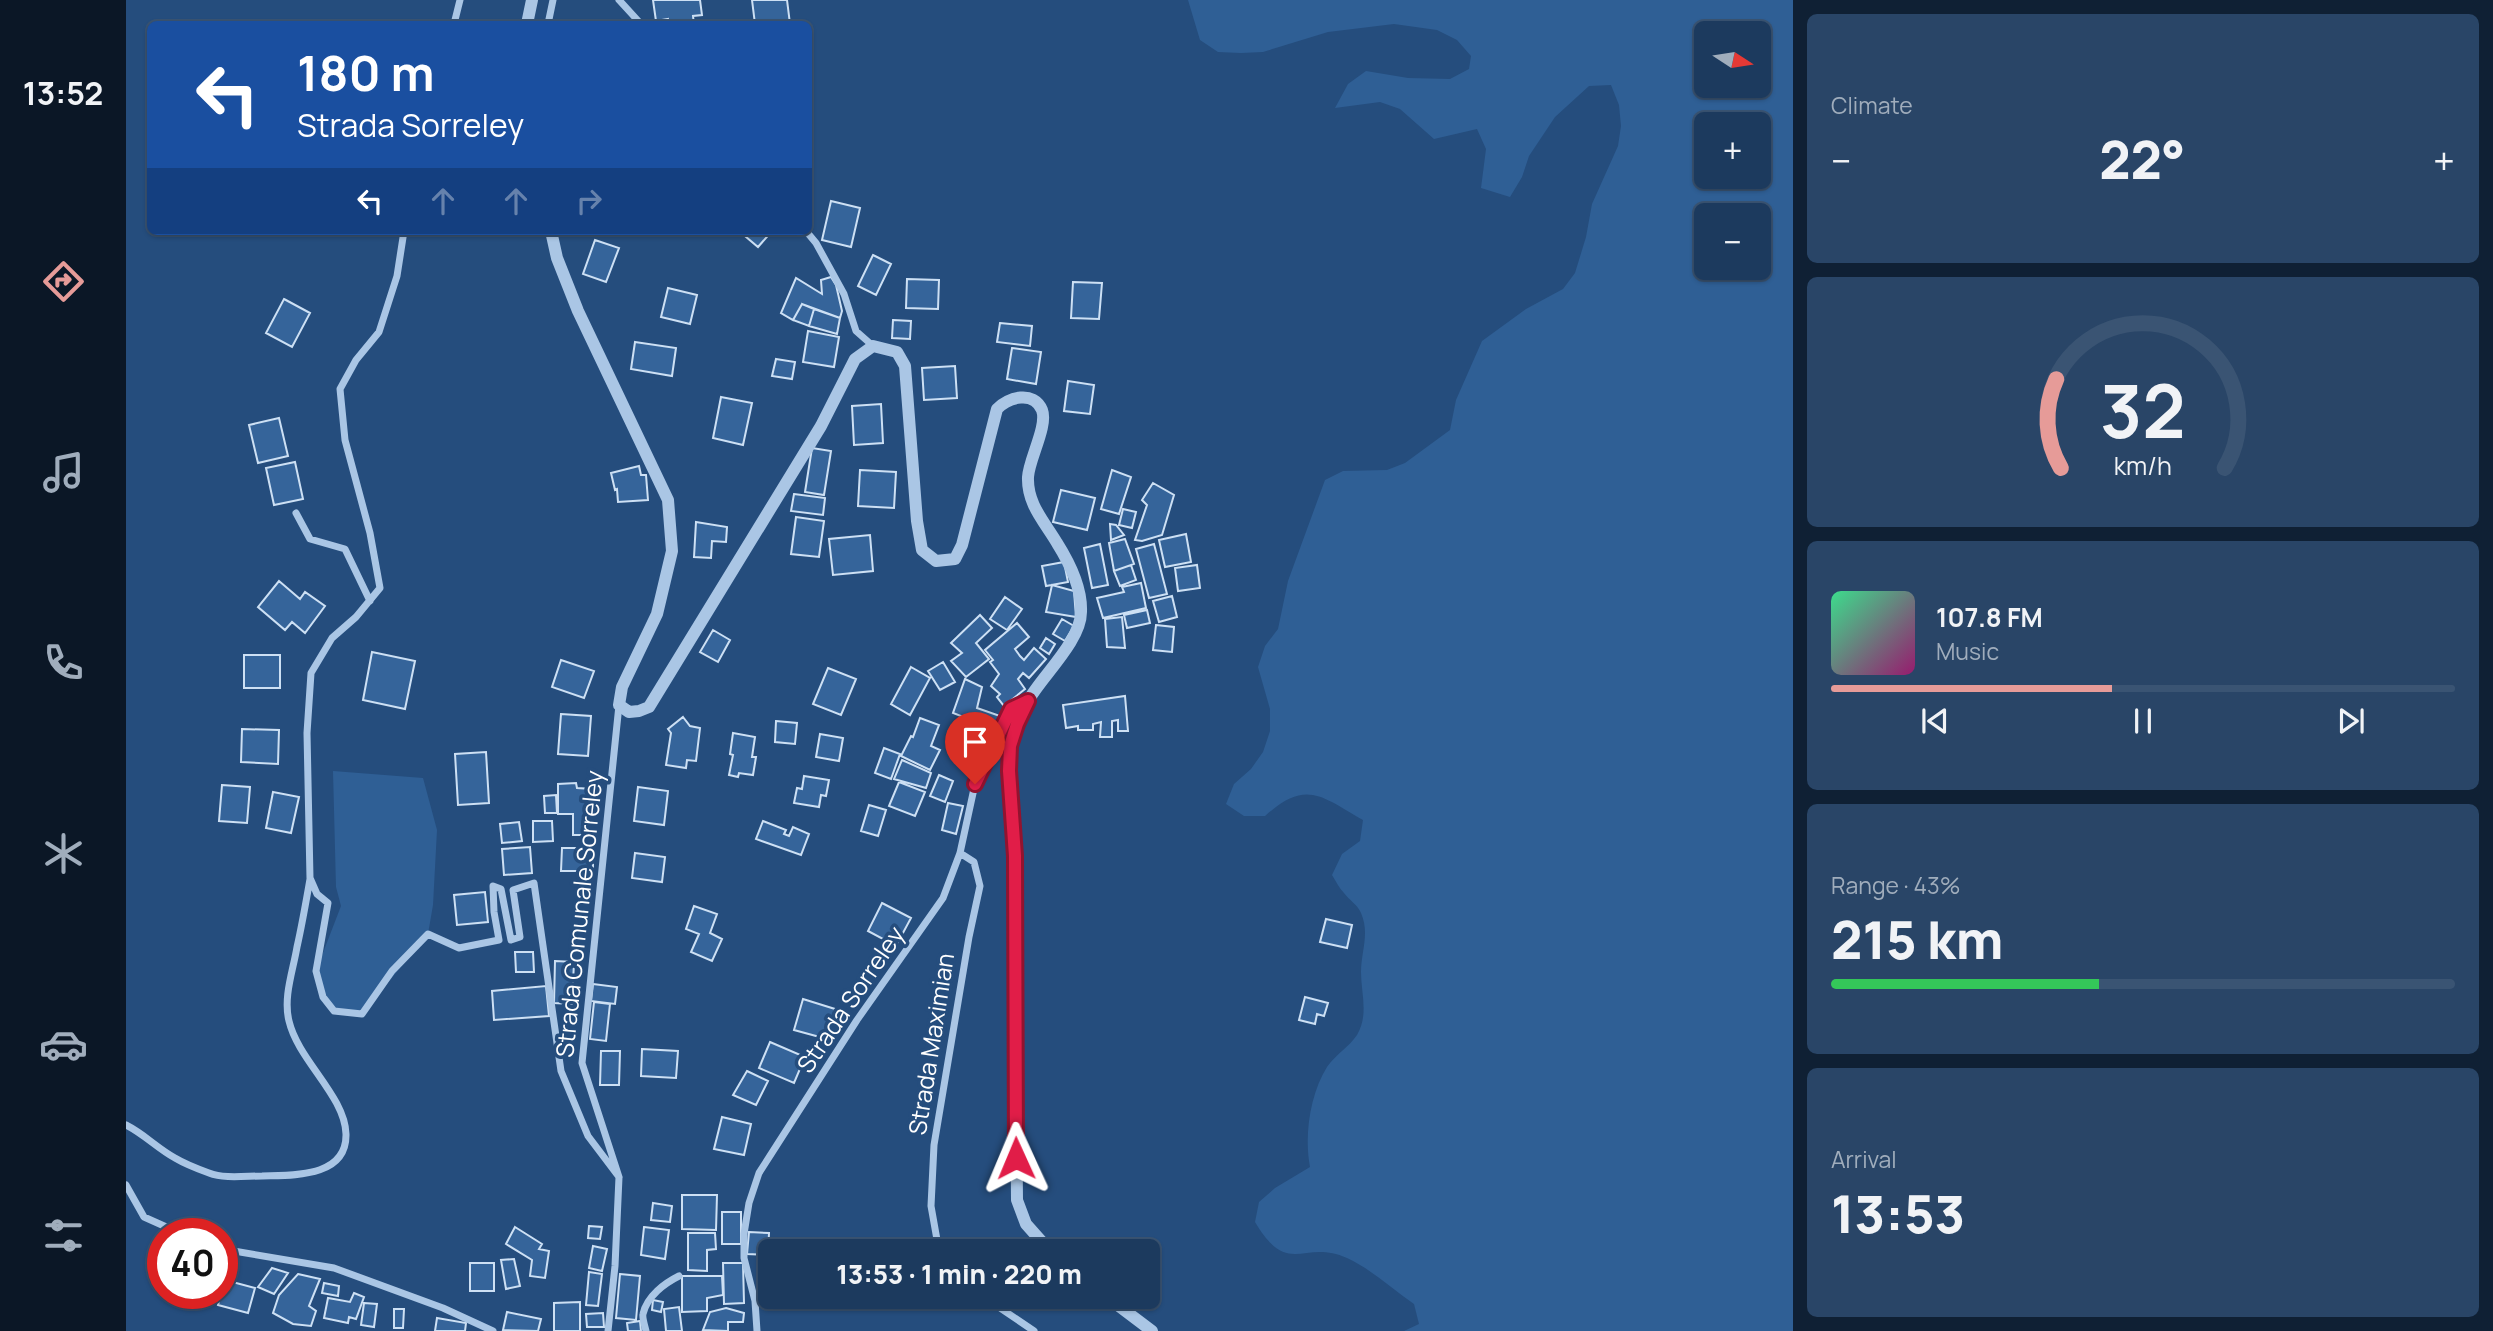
<!DOCTYPE html>
<html lang="en">
<head>
<meta charset="utf-8">
<style>
	:root { --surface:#1c3a5e; --page:#294567; --text:#f1f3f6; --muted:#a0adbc; --line:#3a5473; --accent:#e69b98 }
	body { margin:0; font-family:Manrope,sans-serif; background:var(--page); color:var(--text); height:100vh; display:flex; flex-direction:column; font-size:26px; white-space:nowrap }
	* { box-sizing:border-box; margin:0 }
	p { font-size:23px; color:var(--muted) }
	.icon { flex:none; width:38px; height:38px; fill:none; stroke:currentColor; stroke-width:2; stroke-linecap:round; stroke-linejoin:round }
	.map { position:relative; flex:1; overflow:hidden }
	.drawer { display:flex; flex-direction:column; gap:14px; padding:14px; background:#0f2034; width:700px }
	.drawer>* { flex:none }
	.top-card { position:absolute; left:21px; top:21px; width:665px; height:214px; border-radius:10px; box-shadow:0 2px 5px #0004,0 0 0 2px var(--line); background:#1a4fa0; color:#fff; overflow:hidden }
	.needle { width:46px; rotate:102deg }
	.fabs { position:absolute; left:1568px; top:21px; display:grid; gap:14px }
	.fabs a { display:grid; place-items:center; width:77px; height:77px; border-radius:10px; background:var(--surface); box-shadow:0 2px 5px #0004,0 0 0 2px var(--line); font-size:35px }
	.speed { position:absolute; left:21px; top:1218px; display:flex; gap:14px; font-size:35px; font-weight:700; text-align:center }
	.speed>* { display:grid; place-content:center; width:91px; height:91px; border-radius:50%; background:var(--surface); box-shadow:0 2px 5px #0004,0 0 0 2px var(--line); line-height:1 }
	.speed .limit { border:10px solid #d22; background:#fff; color:#111 }
	.pin { position:absolute; display:grid; place-items:center; width:60px; height:60px; color:#fff; margin:-72px -30px; border-radius:50% 50% 50% 0; rotate:-45deg; box-shadow:0 0 7px #0007 }
	.pin .icon { rotate:45deg }
	.me { position:absolute; width:77px; margin:-38px; rotate:359deg; stroke-linejoin:round; filter:drop-shadow(0 0 5px #0008) }
	.turn { display:flex; align-items:center; gap:24px; height:147px; padding:0 35px; font-size:32px }
	.turn .icon { width:91px; height:91px; stroke-width:2.5 }
	.turn b { display:block; font-size:49px; line-height:60px }
	.lanes { display:flex; align-items:center; height:66px; padding:0 35px; background:#0003; justify-content:center; gap:35px; direction:ltr }
	.lanes .off { opacity:.35 }
	.big { font-size:52px; font-weight:800; line-height:1.1 }
	.drawer .tile { flex:1; display:flex; flex-direction:column; justify-content:center; gap:10px; min-width:0; padding:0 24px; border-radius:10px; background:var(--page) }
	.drawer .dial { align-items:center; gap:0 }
	.dial svg { height:182px; overflow:visible; fill:none; stroke:var(--line); stroke-width:7; stroke-linecap:round; text-anchor:middle }
	.dial text { fill:var(--text); stroke:none }
	.song { display:flex; align-items:center; gap:21px }
	.cover { width:84px; height:84px; border-radius:10px; background:linear-gradient(135deg,hsl(150 70% 55%),hsl(320 70% 35%)) }
	.played { height:7px; border-radius:4px; background:linear-gradient(90deg,var(--accent) 45%,var(--line) 45%) }
	.keys { display:flex; justify-content:space-around; direction:ltr }
	.heat { display:flex; justify-content:space-between; align-items:center; font-size:38px; direction:ltr }
	.charge { height:10px; border-radius:5px; background:linear-gradient(90deg,#34c759 43%,var(--line) 0) }
	.trip { position:absolute; left:632px; top:1239px; width:402px; height:70px; border-radius:10px; background:var(--surface); box-shadow:0 2px 5px #0004,0 0 0 2px var(--line); font-weight:800; line-height:70px; text-align:center }
	main { display:flex; flex:1; min-height:0 }
	.menu { display:flex; flex-direction:column; width:126px; justify-content:space-around; align-items:center; background:#0b1726; color:var(--muted) }
	.menu .icon { width:49px; height:49px }
	.menu .on { color:var(--accent) }
	.menu b { font-size:32px; color:var(--text) }
	.map>svg:first-child { display:block }
	.green { fill:#2f5f95; fill-rule:evenodd }
	.building { fill:#35649a; stroke:#cde0f4; stroke-width:2 }
	.lines { fill:none; stroke-linecap:round; stroke-linejoin:round }
	.minor { stroke:#aac6e5; stroke-width:7 }
	.tertiary { stroke:#aac6e5; stroke-width:12 }
	.route-casing { stroke:#92132f; stroke-width:18 }
	.route { stroke:#e11d48; stroke-width:12 }
	.labels { text-anchor:middle; stroke-width:7; stroke-linejoin:round; paint-order:stroke }
	.street-label { font-size:24px; fill:#fff; stroke:#254d7d }
</style>
</head>
<body>
<main>
<nav class="menu">
<b>13:52</b>
<svg class="icon on" aria-label="directions" viewBox="0 0 24 24"><path d="M12 3l9 9-9 9-9-9zM9 14v-3h6M13 9l2 2-2 2"/></svg>
<svg class="icon" aria-label="music" viewBox="0 0 24 24"><path d="M9 18V5l10-2v13"/><circle cx="6" cy="18" r="3"/><circle cx="16" cy="16" r="3"/></svg>
<svg class="icon" aria-label="phone" viewBox="0 0 24 24"><path d="M5 4h4l2 5-3 2q2 4 5 5l2-3 5 2v4C11 20 4 13 5 4z"/></svg>
<svg class="icon" aria-label="climate" viewBox="0 0 24 24"><path d="M12 3v18M4 7l16 10M4 17L20 7"/></svg>
<svg class="icon" aria-label="car" viewBox="0 0 24 24"><path d="M5 17H2v-5l4-1 3-4h7l3 4 3 1v5h-3M9 17h6M6 11h13"/><circle cx="7" cy="17" r="2"/><circle cx="17" cy="17" r="2"/></svg>
<svg class="icon" aria-label="filters" viewBox="0 0 24 24"><path d="M4 7h16M4 17h16"/><circle cx="9" cy="7" r="2"/><circle cx="15" cy="17" r="2"/></svg>
</nav>
<div class="map">
<svg width="1667" height="1331" viewBox="0 0 1667 1331">
	<rect width="100%" height="100%" fill="#254d7d"/>
	<path class="green" d="M1062 0H1667V1331H1278L1293 1324 1288 1304C1266 1289 1245 1269 1221 1258 1177 1238 1163 1279 1129 1222L1133 1202 1149 1188 1184 1167C1178 1136 1184 1094 1201 1067 1209 1055 1223 1047 1231 1035 1243 1015 1235 993 1235 972 1235 951 1244 934 1235 913 1232 905 1223 900 1218 893 1213 888 1210 881 1206 875L1216 854 1234 841 1237 820C1195 796 1180 779 1139 816H1118L1100 804 1108 784 1125 769 1137 752 1144 731V709L1132 667 1139 646 1152 629 1162 581 1199 480 1217 471 1261 470 1279 463 1324 430 1330 400 1356 341 1400 309 1437 289 1449 273 1460 237 1466 204 1492 146 1495 126 1493 105 1485 85 1463 86 1429 117 1403 156 1396 177 1384 197 1355 188 1360 149 1351 129 1308 139 1274 109 1254 102 1209 108 1222 84 1240 71 1282 78 1324 79 1343 69 1345 56 1331 40 1311 30 1268 24 1202 32 1137 52 1115 53 1092 52 1074 40ZM1580 33H1633V86H1580ZM1580 124H1633V177H1580ZM1580 215H1633V268H1580Z
		M207 771 297 778 311 830 307 905 302 934 236 1014 208 1011 197 997 190 971 215 906 210 887Z"/>
	<path class="building" d="M527 0H574L576 15 567 16 568 24H543L542 19 530 21Z
		M626 0H661L664 24H629Z
		M705 201 734 208 725 247 696 240Z
		M613 231H646L632 247Z
		M469 240 493 248 480 282 457 274Z
		M747 255 765 264 750 295 732 286Z
		M705 277 710 285 716 311 714 318 676 304 667 320 655 313 670 278 696 294 695 280Z
		M781 279 813 280 812 309 780 308Z
		M947 282 976 283 973 319 945 318Z
		M542 288 571 295 564 324 535 317Z
		M158 299 184 313 166 347 140 333Z
		M676 304 688 309 683 326 667 320Z
		M688 309 714 318 711 334 683 326Z
		M767 320 785 321 784 339 766 338Z
		M874 323 906 326 904 346 871 342Z
		M682 331 713 337 708 367 677 362Z
		M509 342 550 348 546 376 505 369Z
		M886 348 915 352 910 384 881 379Z
		M650 359 669 362 666 379 646 376Z
		M829 366 831 398 798 400 796 368Z
		M942 381 968 385 964 414 938 411Z
		M595 397 626 403 617 445 587 438Z
		M755 404 757 443 728 445 726 406Z
		M153 418 162 456 132 463 123 425Z
		M686 448 705 451 698 495 679 492Z
		M169 462 177 499 148 505 140 468Z
		M513 466 515 475H520L522 500 492 502 491 489 489 490 485 473Z
		M734 470 770 472 768 508 732 506Z
		M986 470 1005 477 993 514 975 509Z
		M1027 483 1048 495 1036 535 1016 541 1009 540 1021 505 1016 500Z
		M935 490 969 498 961 530 927 522Z
		M668 494 699 498 697 515 665 511Z
		M997 509 1010 512 1006 528 993 525Z
		M670 517 698 521 693 557 665 554Z
		M570 522 601 527 600 542 586 541 585 558 568 557Z
		M984 524 990 525 998 535 985 540Z
		M1060 534 1065 562 1039 567 1033 540Z
		M744 535 747 571 707 575 703 539Z
		M999 539 1008 564 988 571 983 543Z
		M974 544 982 585 966 588 958 548Z
		M1028 544 1041 594 1023 598 1010 549Z
		M938 562 942 582 920 586 916 566Z
		M1005 565 1010 580 994 586 988 571Z
		M1071 565 1074 588 1052 591 1049 568Z
		M153 581 174 599 179 592 199 606 179 633 166 622 159 630 132 607Z
		M1015 583 1020 608 977 618 971 598 998 592 996 587Z
		M926 585 948 591 950 617 920 612Z
		M1046 596 1051 617 1033 622 1027 601Z
		M879 597 896 609 881 630 864 619Z
		M1021 610 1024 623 1001 628 998 615Z
		M854 615 866 628 850 643 863 659 840 677 825 661 836 653 825 643Z
		M996 617 999 648 981 647 979 619Z
		M936 619 948 626 939 641 927 634Z
		M891 623 903 637 889 649 894 656 898 660 908 648 920 659 903 678 897 673 892 679 899 689 878 706 871 697 874 694 865 686 873 674 864 662 867 660 859 650Z
		M1030 625 1048 627 1046 652 1027 650Z
		M587 630 604 640 592 662 574 652Z
		M920 638 929 644 923 654 914 648Z
		M246 652 289 661 279 709 237 700Z
		M118 655H154V688H118Z
		M435 660 468 671 458 698 426 687Z
		M817 662 829 682 814 690 802 671Z
		M785 667 804 678 784 715 765 704Z
		M702 668 730 679 715 715 687 704Z
		M839 679 856 687 851 708 877 717 868 740 841 736 835 716 827 713Z
		M999 696 1002 731H992V720L986 721V737H974L975 722 967 724V730H952V726L940 728 937 705Z
		M435 714 465 716 462 756 432 754Z
		M557 717 564 726 574 728 570 761 561 760 560 768 540 765 545 733 542 729Z
		M794 718 813 725 805 746 814 750 804 770 775 756 785 736 787 737Z
		M650 721 671 723 669 744 649 742Z
		M116 729 153 730 152 764 115 762Z
		M607 733 629 737 626 757H630L627 775 613 773 612 777 603 775 607 755 604 754Z
		M694 734 717 738 713 761 690 757Z
		M842 741 859 744 855 768 837 765Z
		M758 748 774 754 765 779 749 773Z
		M360 752 363 803 332 805 329 754Z
		M776 760 805 773 800 788 768 779Z
		M813 775 827 781 819 802 804 796Z
		M678 776 703 780 700 796 695 795 693 807 668 803 671 788 676 789Z
		M773 782 799 792 789 816 763 806Z
		M450 783 451 788 467 789V835H447V814H432V784Z
		M96 785 124 787 121 823 93 821Z
		M512 787 542 791 538 825 508 821Z
		M147 792 173 797 165 833 140 828Z
		M430 795 431 813H419L418 796Z
		M822 803 837 806 830 834 816 830Z
		M743 805 760 810 752 836 735 831Z
		M407 821H426L427 841 407 842Z
		M637 821 660 830 658 834 663 836 667 827 683 834 675 855 630 839Z
		M393 822 396 841 376 843 374 824Z
		M404 847 406 873 378 875 376 849Z
		M436 848H467V871H435Z
		M509 853 539 857 536 882 506 878Z
		M359 892 362 922 331 925 328 895Z
		M756 903 785 918 770 946 742 931Z
		M568 906 591 914 584 933 596 939 586 961 565 952 573 934 560 929Z
		M1200 919 1226 925 1221 948 1194 942Z
		M389 952H407L408 972H390Z
		M429 961 448 962 446 1004 428 1003Z
		M467 984 491 987 489 1004 465 1001Z
		M420 986 423 1016 368 1020 366 991Z
		M1179 997 1202 1003 1198 1016 1191 1014 1189 1024 1173 1020Z
		M677 999 709 1009 701 1039 668 1030Z
		M468 1002 484 1004 480 1041 464 1039Z
		M644 1042 679 1057 668 1083 633 1068Z
		M516 1049 552 1051 550 1078 515 1076Z
		M475 1051H494L493 1085H474Z
		M621 1071 642 1081 630 1105 607 1095Z
		M596 1117 625 1124 618 1155 588 1149Z
		M556 1195H591L590 1230 556 1229Z
		M527 1203 546 1206 544 1222 525 1220Z
		M596 1212H615V1244H596Z
		M463 1226 476 1227 474 1239 462 1238Z
		M389 1227 416 1244 413 1249 423 1251 419 1278 404 1276 406 1260 380 1244Z
		M518 1227 543 1230 539 1259 515 1255Z
		M623 1232 643 1233 642 1255 621 1254Z
		M562 1233H589L590 1249 581 1250V1271L562 1270Z
		M467 1246 481 1249 476 1271 463 1268Z
		M388 1259 394 1286 380 1289 375 1260Z
		M344 1263H368V1291H344Z
		M597 1263H617L618 1303 598 1304Z
		M146 1268 162 1273 148 1294 132 1287Z
		M463 1272 476 1274 472 1306 460 1305Z
		M172 1274 194 1279 183 1306 190 1311 185 1326 167 1324 147 1313 153 1295Z
		M494 1274 514 1276 510 1320 490 1318Z
		M556 1276H596L597 1295 581 1298V1311L556 1312Z
		M99 1280 129 1288 122 1313 92 1305Z
		M198 1283 213 1286 212 1296 196 1293Z
		M228 1293 238 1297 230 1319 223 1317 222 1323 198 1318 202 1298 224 1302Z
		M527 1300 537 1302 535 1312 526 1310Z
		M454 1302V1331H428V1303Z
		M238 1303 251 1304 248 1327 235 1325Z
		M553 1307 556 1331H540L538 1309Z
		M600 1308 618 1313 617 1322H602V1331L577 1330 584 1312Z
		M268 1309H278L277 1328H268Z
		M381 1312 415 1319 412 1331 377 1330Z
		M477 1313 478 1327H461L460 1314Z
		M311 1318 340 1323 339 1331H309Z
		M514 1321 515 1331H502L501 1323Z"/>
	<g class="lines">
		<path class="minor" d="M493 0 515 24
			M328 24 334 0
			M422 24 427 0
			M278 231 271 276 253 332 230 360 214 389 219 440 244 533 254 588 230 617 206 638 185 673 181 733 184 878 191 894 202 903 190 971 197 997 208 1011 236 1014 266 971 302 934 333 948 373 940 368 912 367 886 375 889 385 940 394 937 387 890 408 883 435 1071 462 1136 493 1177
			M680 231 690 243 718 294 730 331 747 346
			M170 513 184 539 219 549 244 601
			M0 1125C18 1134 31 1148 49 1158 59 1164 72 1169 83 1173 98 1179 119 1176 136 1176 166 1175 221 1178 220 1134 219 1096 172 1060 163 1021 157 997 167 971 171 947 176 925 180 902 184 879
			M0 1185 18 1217 56 1234
			M96 1249 208 1268 317 1308 367 1331
			M813 1251 805 1206 808 1145 843 937 854 886 848 862 834 853
			M858 1297 908 1331
			M482 1331 489 1266 493 1177 456 1063 493 705
			M520 1331C519 1326 516 1318 517 1314 521 1296 539 1283 553 1276
			M631 1331 629 1301 618 1258V1234L623 1203 633 1173 731 1020 817 898 834 853 849 784 885 709 899 702"/>
		<path class="tertiary" d="M401 24 406 0
			M425 231 431 258 452 311 542 500 546 551 531 614 496 687 493 705 503 712 513 711 523 707 695 426 729 359 747 346 771 352 779 366 791 521 796 550 810 561 829 559 836 545 871 409C882 397 908 390 916 410 922 426 903 459 902 477 901 504 918 521 931 543 943 562 956 589 955 612 955 641 916 676 902 701 894 715 887 730 885 745 878 781 888 820 889 856 891 897 889 937 889 978 889 1052 890 1126 891 1200L900 1224 924 1251
			M981 1297 1026 1331"/>
	</g>
	<g class="lines">
		<defs>
			<path id="route" d="M849 784 885 709 902 701 891 724 884 746 883 771 889 856 890 1158"/>
		</defs>
		<use href="#route" class="route-casing"/>
		<use href="#route" class="route"/>
	</g>
	<g class="labels">
		<g class="street-label">
			<text transform="translate(454 914) rotate(-84)" y="8">Strada Comunale Sorreley</text>
			<text transform="translate(725 1000) rotate(-56)" y="8">Strada Sorreley</text>
			<text transform="translate(806 1044) rotate(-81)" y="8">Strada Maximian</text>
		</g>
	</g>
</svg>
<div class="fabs">
<a><svg class="needle" viewBox="-14 -14 28 28"><path d="M0-13l5 13h-10z" fill="#e53935"/><path d="M0 13l5-13h-10z" fill="#a0adbc"/></svg></a>
<a>+</a>
<a>−</a>
</div>
<div class="speed"><div class="limit">40</div></div>
<div class="pin" style="left:849px;top:784px;background:#d93025"><svg class="icon" aria-label="arrive" viewBox="0 0 24 24"><path d="M6 21V4h12l-3 4 3 4H6"/></svg></div>
<svg class="me" style="left:890px;top:1158px" viewBox="-20 -20 40 40"><path d="M0-17L14 15 0 8-14 15z" fill="#e11d48" stroke="#fff" stroke-width="4"/></svg>
<div class="trip">13:53 · 1 min · 220 m</div>
<div class="top-card">
<div class="turn"><svg class="icon" aria-label="left" viewBox="0 0 24 24"><path d="M17 20v-9H6M10 6l-5 5 5 5"/></svg><div><b>180 m</b>Strada Sorreley</div></div>
<div class="lanes"><svg class="icon" aria-label="left" viewBox="0 0 24 24"><path d="M17 20v-9H6M10 6l-5 5 5 5"/></svg><svg class="icon off" aria-label="ahead" viewBox="0 0 24 24"><path d="M12 20V5M6 11l6-6 6 6"/></svg><svg class="icon off" aria-label="ahead" viewBox="0 0 24 24"><path d="M12 20V5M6 11l6-6 6 6"/></svg><svg class="icon off" aria-label="right" viewBox="0 0 24 24"><path d="M7 20v-9h11M14 6l5 5-5 5"/></svg></div>
</div>
</div>
<section class="drawer">
<div class="tile"><p>Climate</p>
<div class="heat"><a>−</a><b class="big">22°</b><a>+</a></div>
</div>
<div class="tile dial"><svg viewBox="0 0 100 80">
<path d="M14 69A42 42 0 1 1 86 69"/>
<path d="M14 69A42 42 0 0 1 12 30" stroke="#e69b98"/>
<text x="50" y="56" font-size="32" font-weight="700">32</text>
<text x="50" y="72" font-size="11">km/h</text>
</svg></div>
<div class="tile">
<div class="song"><i class="cover"></i><div><b>107.8 FM</b><p>Music</p></div></div>
<div class="played"></div>
<div class="keys"><svg class="icon" aria-label="previous" viewBox="0 0 24 24"><path d="M18 5L8 12l10 7zM5 5v14"/></svg><svg class="icon" aria-label="pause" viewBox="0 0 24 24"><path d="M8 5v14M16 5v14"/></svg><svg class="icon" aria-label="next" viewBox="0 0 24 24"><path d="M6 5l10 7-10 7zM19 5v14"/></svg></div>
</div>
<div class="tile"><p>Range · 43%</p><b class="big">215 km</b><div class="charge"></div></div>
<div class="tile"><p>Arrival</p><b class="big">13:53</b></div>
</section>
</main>
</body>
</html>
